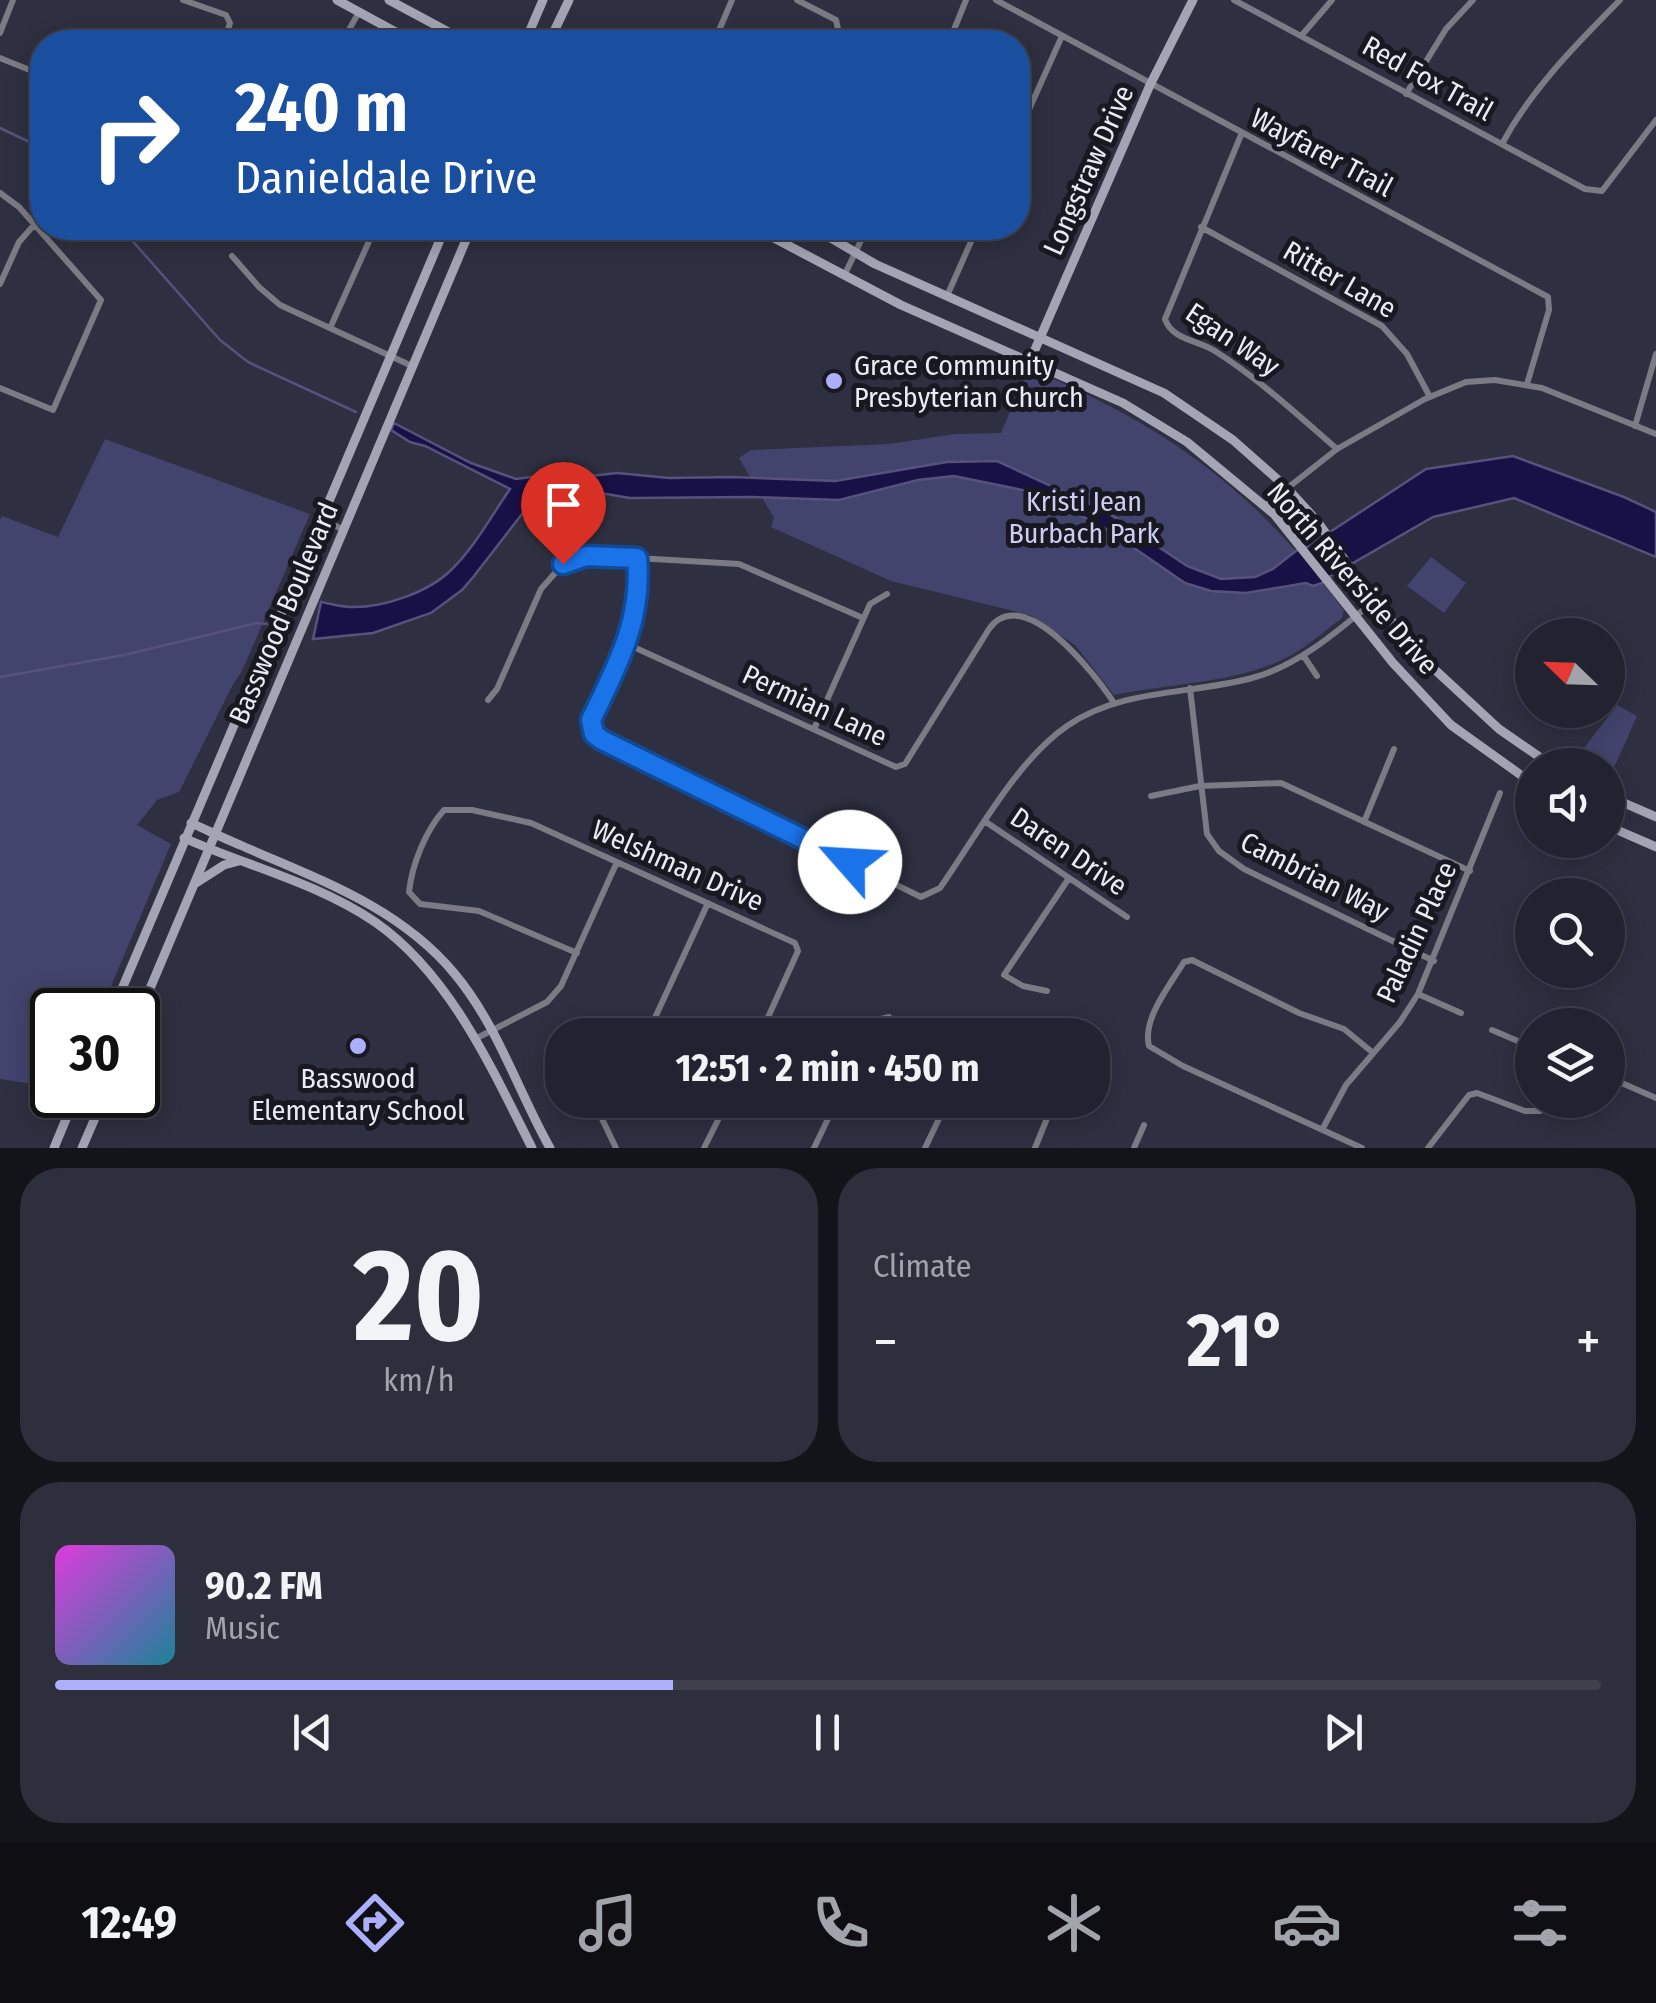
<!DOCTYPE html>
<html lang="en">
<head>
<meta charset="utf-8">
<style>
	:root { --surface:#222330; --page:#2e2f3c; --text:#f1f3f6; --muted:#a2a4ab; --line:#3f404c; --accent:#acaffb }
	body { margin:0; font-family:"Fira Sans Condensed",sans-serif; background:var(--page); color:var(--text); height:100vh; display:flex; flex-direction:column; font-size:38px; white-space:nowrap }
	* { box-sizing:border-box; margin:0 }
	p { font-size:32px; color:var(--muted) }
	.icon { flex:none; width:55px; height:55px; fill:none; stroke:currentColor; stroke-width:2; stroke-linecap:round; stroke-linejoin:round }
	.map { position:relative; height:1148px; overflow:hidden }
	.drawer { display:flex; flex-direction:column; gap:20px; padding:20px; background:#13131a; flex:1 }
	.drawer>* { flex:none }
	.guide { position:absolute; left:30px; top:30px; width:1000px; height:210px; border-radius:40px; box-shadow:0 5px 25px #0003,0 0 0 2px var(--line); background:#1a4fa0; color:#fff; overflow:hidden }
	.needle { width:65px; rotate:293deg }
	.buttons { position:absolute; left:1515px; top:618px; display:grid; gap:20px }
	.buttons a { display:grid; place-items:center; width:110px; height:110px; border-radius:50%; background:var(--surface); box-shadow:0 5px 25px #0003,0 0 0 2px var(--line); font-size:50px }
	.speed { position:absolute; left:30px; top:988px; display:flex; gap:20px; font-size:50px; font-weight:700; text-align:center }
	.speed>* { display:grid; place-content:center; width:130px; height:130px; border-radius:50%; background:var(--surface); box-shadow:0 5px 25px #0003,0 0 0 2px var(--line); line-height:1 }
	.speed .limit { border:5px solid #111; border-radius:15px; background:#fff; color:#111 }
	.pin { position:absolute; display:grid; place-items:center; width:85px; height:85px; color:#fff; margin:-102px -42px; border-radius:50% 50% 50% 0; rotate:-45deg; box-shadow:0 0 10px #0007 }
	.pin .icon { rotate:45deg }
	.me { position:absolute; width:110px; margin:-55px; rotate:296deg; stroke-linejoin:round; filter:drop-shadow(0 0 8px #0008) }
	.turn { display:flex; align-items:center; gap:35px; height:210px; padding:0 40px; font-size:45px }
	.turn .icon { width:130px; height:130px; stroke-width:2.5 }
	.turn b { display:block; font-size:70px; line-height:85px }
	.big { font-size:75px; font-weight:700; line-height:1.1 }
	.drawer .widget { flex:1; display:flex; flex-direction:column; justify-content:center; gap:15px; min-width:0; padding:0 35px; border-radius:40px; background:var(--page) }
	.drawer .dial { align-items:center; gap:0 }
	.dial b { font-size:130px; line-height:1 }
	.song { display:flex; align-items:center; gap:30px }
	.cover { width:120px; height:120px; border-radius:15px; background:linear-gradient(135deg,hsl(300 70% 55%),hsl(190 70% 35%)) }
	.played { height:10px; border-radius:5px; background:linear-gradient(90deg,var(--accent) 40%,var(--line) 40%) }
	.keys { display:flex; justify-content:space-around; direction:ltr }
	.heat { display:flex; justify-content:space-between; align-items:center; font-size:55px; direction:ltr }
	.drawer .tiles { flex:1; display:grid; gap:20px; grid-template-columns:1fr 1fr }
	.widget:last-child { grid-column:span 2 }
	.trip { position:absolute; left:545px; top:1018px; width:565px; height:100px; border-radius:40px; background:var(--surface); box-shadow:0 5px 25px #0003,0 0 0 2px var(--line); font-weight:700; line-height:100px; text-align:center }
	.tab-bar { display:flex; height:160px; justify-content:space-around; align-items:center; background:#0e0e13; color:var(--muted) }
	.tab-bar .icon { width:70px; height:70px }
	.tab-bar .on { color:var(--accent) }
	.tab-bar b { font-size:45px; color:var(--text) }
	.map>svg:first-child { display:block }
	.green { fill:#43446d }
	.water { fill:#181146; stroke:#57527b; stroke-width:2.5 }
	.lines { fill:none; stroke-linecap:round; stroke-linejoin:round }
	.stream { stroke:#57527b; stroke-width:2.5 }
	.street { stroke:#7a7b84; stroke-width:6 }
	.secondary { stroke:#a4a5b4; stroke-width:9 }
	.route-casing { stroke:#114b97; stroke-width:25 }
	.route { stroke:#1a73e8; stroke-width:18 }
	.poi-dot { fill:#acaffb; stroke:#171820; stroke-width:4 }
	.labels { text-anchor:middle; stroke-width:10; stroke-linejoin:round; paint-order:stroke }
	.street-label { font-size:28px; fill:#eaebf7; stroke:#171820 }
	.poi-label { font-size:28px; fill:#eaebf7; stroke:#171820; text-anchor:start }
	.park-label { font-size:28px; fill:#cbcef2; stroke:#171820 }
</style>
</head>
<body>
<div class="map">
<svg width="1656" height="1148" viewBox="0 0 1656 1148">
	<rect width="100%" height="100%" fill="#2e2f40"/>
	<path class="green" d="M1028 368C1168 427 1252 488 1344 610L1342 618C1321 634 1301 652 1277 662 1230 683 1165 684 1114 695L1075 645 1030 615 891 581 771 527 774 518 739 458 751 450 889 444 955 434 1001 433Z
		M105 439 310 514 242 671 232 686 179 792 157 800 137 825 171 844 101 1010H52V1087L0 1079V520L2 516 58 537Z
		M1431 557 1466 583 1444 613 1407 586Z
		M1617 705 1637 716 1609 779 1608 765H1581L1574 761Z"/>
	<path class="water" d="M394 423 471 463 516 479 561 473 591 476 617 473 669 478 732 477 835 481 947 462 997 461 1105 511 1187 566 1221 579 1255 577 1273 569 1301 547 1304 549 1426 469 1513 456 1624 497 1656 512V557L1514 498 1433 517 1329 577 1331 580 1313 586 1306 583 1246 593 1211 591 1185 583 1108 530 1061 505 1032 492 954 476 918 480 839 500 753 497 630 498 577 489 539 492 474 576 462 590 431 613 373 633 313 639 321 602C331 604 342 607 351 607 383 608 429 592 451 570 474 548 492 515 510 489L425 446 410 442 391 430Z"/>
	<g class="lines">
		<path class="stream" d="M0 128 42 148
			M121 228 220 340 248 362 356 412
			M0 677 124 655 257 623 268 624"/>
		<path class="street" d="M183 0 226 15 230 23 224 42
			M797 0 836 20 838 29 834 42
			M996 0 1548 297 1549 310 1527 384
			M1234 0 1585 189 1602 191 1656 120
			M0 33 13 0
			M1302 35 1332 0
			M342 42 359 12
			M714 42 732 0
			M949 42 966 0
			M0 58 42 75
			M1406 94 1446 29 1473 0
			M1018 134 1062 36
			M1241 135 1165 319C1172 340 1198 340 1215 351 1259 379 1298 415 1337 449
			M1502 144C1532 88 1576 45 1620 0
			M0 193 19 207 101 300 53 410 0 388
			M1201 227 1382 326 1407 354 1430 397
			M232 256 259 287 280 305 412 366
			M845 274 867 228
			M0 284 19 242 34 225
			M947 296 977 228
			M331 326 375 228
			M1635 426 1656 354
			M1266 505 1337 449 1425 399 1466 382 1495 380 1542 388 1656 434
			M321 519 342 529
			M637 557C643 619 617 666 591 720L594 734 602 740 921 897 940 888C976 837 1016 761 1067 726 1123 688 1189 695 1252 678 1298 666 1338 631 1374 601
			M627 644 896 767 905 764 989 629C1023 581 1095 674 1114 703
			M1303 655 1317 676
			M1190 688 1207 834 1219 851 1244 869 1434 961
			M488 700 497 689 541 589 563 564 586 555 739 564 863 618
			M814 729 870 604 887 594
			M1151 796 1200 786 1281 783 1470 871
			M986 822 1127 917
			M1364 822 1394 749
			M577 953 479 911 420 904 409 892C412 864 426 830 444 810H472L531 823 795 943 798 951 760 1035
			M1047 991 1023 986 1004 975 1069 878
			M1418 994 1461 1013
			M1492 1030 1532 1047
			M647 1035 708 903
			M870 1035 881 1019 889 1017 911 1035
			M475 1039 547 1002 561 986 617 862
			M1608 1077 1656 1098
			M593 1100 616 1148
			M1323 1128 1346 1085 1400 1022 1418 994 1500 793
			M704 1148 728 1100
			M814 1148 837 1100
			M925 1148 948 1100
			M1035 1148 1050 1111 1048 1106 1035 1100
			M1134 1148 1144 1125
			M1362 1148 1183 1066 1149 1046C1142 1019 1170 985 1184 962L1192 960 1299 1013 1344 1029 1372 1052
			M1428 1148 1469 1095 1477 1093 1525 1111H1540"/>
		<path class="secondary" d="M337 0 414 42
			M389 0 467 42
			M525 42 543 0
			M549 42 569 0
			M755 228 901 305 1123 403 1187 442 1274 514 1393 663 1451 725 1532 783
			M814 228 875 264 1164 393 1233 440 1286 487 1317 521 1374 601 1432 667 1499 729 1551 765
			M1030 361 1150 85 1193 0
			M1608 796 1656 817
			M191 823C207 830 223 838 240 845 317 879 398 906 454 973 497 1024 518 1091 550 1148
			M1608 826 1656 847
			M184 838C247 866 318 883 375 922 450 974 492 1069 532 1148
			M196 883 224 865 239 861
			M113 1010 445 228
			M138 1017 471 228
			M54 1148 76 1095
			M82 1148 105 1095"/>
	</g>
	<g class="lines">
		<defs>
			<path id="route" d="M563 564 586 556 637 558C643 619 617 666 591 720L594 734 602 740 850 862"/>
		</defs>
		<use href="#route" class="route-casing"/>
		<use href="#route" class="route"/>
	</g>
	<g class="poi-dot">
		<circle cx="834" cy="381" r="10"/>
		<circle cx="358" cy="1046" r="10"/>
	</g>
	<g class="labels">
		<g class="street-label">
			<text transform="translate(1428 78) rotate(29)" y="10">Red Fox Trail</text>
			<text transform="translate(1322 152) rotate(28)" y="10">Wayfarer Trail</text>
			<text transform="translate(1088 170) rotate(-66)" y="10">Longstraw Drive</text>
			<text transform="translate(1340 279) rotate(30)" y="10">Ritter Lane</text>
			<text transform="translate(1233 339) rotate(34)" y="10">Egan Way</text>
			<text transform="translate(1353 578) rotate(49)" y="10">North Riverside Drive</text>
			<text transform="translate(283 613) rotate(-67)" y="10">Basswood Boulevard</text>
			<text transform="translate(815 705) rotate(25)" y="10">Permian Lane</text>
			<text transform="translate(1069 851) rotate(34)" y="10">Daren Drive</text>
			<text transform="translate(678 865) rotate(24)" y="10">Welshman Drive</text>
			<text transform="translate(1315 876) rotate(27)" y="10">Cambrian Way</text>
			<text transform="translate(1416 932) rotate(-65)" y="10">Paladin Place</text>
		</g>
		<g class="poi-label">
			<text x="854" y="375">Grace Community<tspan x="854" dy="32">Presbyterian Church</tspan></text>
			<text x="358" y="1088" text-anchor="middle">Basswood<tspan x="358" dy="32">Elementary School</tspan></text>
		</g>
		<g class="park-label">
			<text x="1084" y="511">Kristi Jean<tspan x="1084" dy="32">Burbach Park</tspan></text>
		</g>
	</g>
</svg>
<div class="buttons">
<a><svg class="needle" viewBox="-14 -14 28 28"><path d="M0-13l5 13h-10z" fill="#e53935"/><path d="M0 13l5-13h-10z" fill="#a2a4ab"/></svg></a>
<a><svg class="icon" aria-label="sound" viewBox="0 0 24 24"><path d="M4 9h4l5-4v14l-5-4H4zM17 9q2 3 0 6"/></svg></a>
<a><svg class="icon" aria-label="search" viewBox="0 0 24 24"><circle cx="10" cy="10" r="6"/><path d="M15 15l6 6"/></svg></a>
<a><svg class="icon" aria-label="layers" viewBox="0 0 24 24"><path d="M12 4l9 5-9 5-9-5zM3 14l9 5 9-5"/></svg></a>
</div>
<div class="speed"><div class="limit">30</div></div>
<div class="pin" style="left:563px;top:564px;background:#d93025"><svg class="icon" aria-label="arrive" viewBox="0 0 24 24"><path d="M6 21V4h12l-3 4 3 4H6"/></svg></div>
<svg class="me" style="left:850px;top:862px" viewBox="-20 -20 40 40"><circle r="19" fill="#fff"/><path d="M0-13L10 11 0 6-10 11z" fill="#1a73e8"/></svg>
<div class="trip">12:51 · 2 min · 450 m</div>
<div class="guide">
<div class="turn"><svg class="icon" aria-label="right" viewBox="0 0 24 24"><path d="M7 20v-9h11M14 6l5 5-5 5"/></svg><div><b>240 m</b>Danieldale Drive</div></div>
</div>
</div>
<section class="drawer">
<div class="tiles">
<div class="widget dial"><b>20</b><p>km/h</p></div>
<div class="widget"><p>Climate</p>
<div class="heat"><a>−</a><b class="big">21°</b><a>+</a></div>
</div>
<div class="widget">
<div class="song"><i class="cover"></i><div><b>90.2 FM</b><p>Music</p></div></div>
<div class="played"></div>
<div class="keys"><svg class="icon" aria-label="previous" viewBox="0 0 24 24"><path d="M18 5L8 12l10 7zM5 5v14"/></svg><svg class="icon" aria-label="pause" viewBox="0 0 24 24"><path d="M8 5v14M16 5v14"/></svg><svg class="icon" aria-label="next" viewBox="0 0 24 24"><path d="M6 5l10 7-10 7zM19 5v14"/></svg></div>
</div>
</div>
</section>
<nav class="tab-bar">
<b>12:49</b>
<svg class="icon on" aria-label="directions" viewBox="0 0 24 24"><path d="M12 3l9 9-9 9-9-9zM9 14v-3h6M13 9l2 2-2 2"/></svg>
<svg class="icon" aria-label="music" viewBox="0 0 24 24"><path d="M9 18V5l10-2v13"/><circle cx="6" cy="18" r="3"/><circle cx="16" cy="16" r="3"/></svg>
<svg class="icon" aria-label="phone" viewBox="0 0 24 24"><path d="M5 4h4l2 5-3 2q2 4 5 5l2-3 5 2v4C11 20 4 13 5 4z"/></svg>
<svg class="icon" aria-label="climate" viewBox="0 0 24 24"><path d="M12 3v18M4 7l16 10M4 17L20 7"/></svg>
<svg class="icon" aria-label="car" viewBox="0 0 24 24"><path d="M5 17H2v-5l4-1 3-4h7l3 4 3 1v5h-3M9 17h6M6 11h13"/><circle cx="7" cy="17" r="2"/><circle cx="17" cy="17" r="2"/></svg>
<svg class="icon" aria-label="filters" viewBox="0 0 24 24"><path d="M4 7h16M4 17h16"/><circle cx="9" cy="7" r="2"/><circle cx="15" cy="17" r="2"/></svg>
</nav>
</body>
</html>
